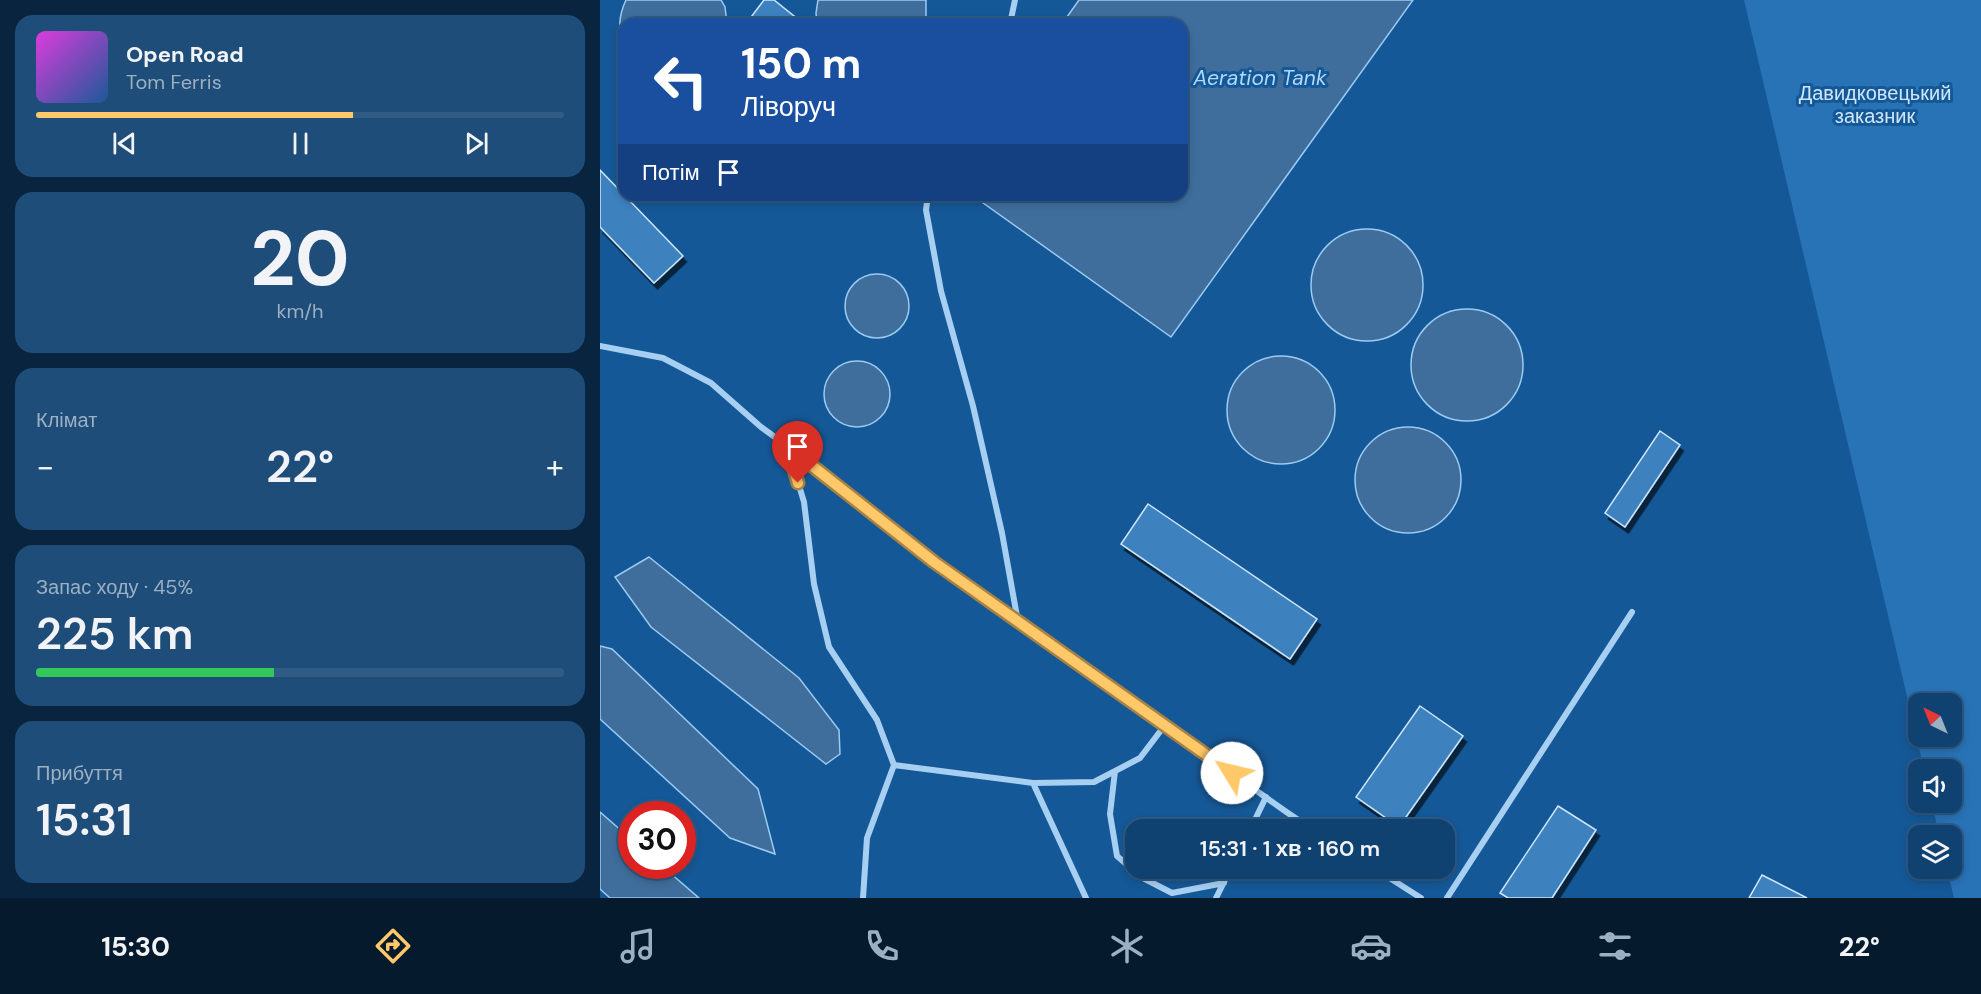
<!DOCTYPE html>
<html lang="uk">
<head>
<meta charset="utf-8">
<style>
	:root { --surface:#104271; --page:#1e4d79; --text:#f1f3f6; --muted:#9cb0c3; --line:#305b84; --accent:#ffc868 }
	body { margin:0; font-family:"DM Sans",sans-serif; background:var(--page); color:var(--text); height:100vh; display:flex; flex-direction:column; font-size:22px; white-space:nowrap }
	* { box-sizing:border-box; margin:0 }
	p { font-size:20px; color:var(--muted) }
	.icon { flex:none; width:33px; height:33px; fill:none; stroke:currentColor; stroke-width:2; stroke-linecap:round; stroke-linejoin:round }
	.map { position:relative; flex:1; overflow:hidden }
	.details { display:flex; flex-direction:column; gap:15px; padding:15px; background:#09243e; width:600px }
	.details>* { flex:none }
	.guide { position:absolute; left:18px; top:18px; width:570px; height:183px; border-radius:18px; box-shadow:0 3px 9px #0003,0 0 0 2px var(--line); background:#1a4fa0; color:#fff; overflow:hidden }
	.needle { width:39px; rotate:317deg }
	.buttons { position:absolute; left:1308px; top:693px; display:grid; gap:12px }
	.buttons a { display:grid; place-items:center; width:54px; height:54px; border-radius:12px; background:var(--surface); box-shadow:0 3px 9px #0003,0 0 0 2px var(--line); font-size:30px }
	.speed { position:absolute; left:18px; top:801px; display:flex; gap:12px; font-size:30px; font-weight:700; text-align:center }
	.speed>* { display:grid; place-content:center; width:78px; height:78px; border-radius:50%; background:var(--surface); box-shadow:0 3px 9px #0003,0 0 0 2px var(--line); line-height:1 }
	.speed .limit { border:9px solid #d22; background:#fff; color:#111 }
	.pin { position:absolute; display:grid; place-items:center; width:51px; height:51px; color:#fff; margin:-62px -26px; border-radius:50% 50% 50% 0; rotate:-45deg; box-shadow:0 0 6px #0007 }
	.pin .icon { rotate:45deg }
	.me { position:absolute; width:66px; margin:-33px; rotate:306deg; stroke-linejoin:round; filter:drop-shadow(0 0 4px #0008) }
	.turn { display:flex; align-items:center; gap:21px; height:126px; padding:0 24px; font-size:27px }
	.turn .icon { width:78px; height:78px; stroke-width:2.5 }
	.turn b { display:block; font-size:42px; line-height:51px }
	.then { display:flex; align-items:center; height:57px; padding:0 24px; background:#0003; gap:12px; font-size:22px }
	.big { font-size:45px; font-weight:600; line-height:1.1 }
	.details .card { flex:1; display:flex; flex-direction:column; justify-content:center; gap:9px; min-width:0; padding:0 21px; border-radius:18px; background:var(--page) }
	.details .dial { align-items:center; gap:0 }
	.dial b { font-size:78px; line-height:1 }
	.song { display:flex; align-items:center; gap:18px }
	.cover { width:72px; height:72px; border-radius:9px; background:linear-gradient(135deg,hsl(300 70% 55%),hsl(210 70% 35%)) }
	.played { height:6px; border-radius:3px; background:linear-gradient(90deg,var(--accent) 60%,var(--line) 60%) }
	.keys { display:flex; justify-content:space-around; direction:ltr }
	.heat { display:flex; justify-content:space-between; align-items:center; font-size:33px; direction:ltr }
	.charge { height:9px; border-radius:4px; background:linear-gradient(90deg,#34c759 45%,var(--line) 0) }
	.trip { position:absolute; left:525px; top:819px; width:330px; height:60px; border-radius:18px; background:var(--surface); box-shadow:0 3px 9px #0003,0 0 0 2px var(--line); font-weight:600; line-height:60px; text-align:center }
	.tabs { display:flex; height:96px; justify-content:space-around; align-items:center; background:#061a2d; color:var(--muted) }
	.tabs .icon { width:42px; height:42px }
	.tabs .current { color:var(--accent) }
	.tabs b { font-size:27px; color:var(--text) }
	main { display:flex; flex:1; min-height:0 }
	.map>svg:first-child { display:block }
	.green { fill:#2872b6; fill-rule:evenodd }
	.water { fill:#3f6e9c; stroke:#99cbf5; stroke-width:1.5 }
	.building { fill:#3d81bf; stroke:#cfe7fc; stroke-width:1.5; filter:url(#shadow) }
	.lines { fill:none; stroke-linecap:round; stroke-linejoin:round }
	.minor { stroke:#a7cff2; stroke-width:6 }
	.route-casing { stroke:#a68244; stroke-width:15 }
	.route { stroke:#ffc868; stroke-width:10 }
	.labels { text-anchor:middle; stroke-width:6; stroke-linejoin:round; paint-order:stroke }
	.park-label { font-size:20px; fill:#cfe7fc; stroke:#155897 }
	.water-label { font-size:21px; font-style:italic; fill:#b3d8f9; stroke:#155897 }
</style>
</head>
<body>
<main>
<section class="details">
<div class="card">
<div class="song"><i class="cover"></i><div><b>Open Road</b><p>Tom Ferris</p></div></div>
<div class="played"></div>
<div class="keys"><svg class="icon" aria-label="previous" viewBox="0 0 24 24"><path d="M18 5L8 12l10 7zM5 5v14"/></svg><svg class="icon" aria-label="pause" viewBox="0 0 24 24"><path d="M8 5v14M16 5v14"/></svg><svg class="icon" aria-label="next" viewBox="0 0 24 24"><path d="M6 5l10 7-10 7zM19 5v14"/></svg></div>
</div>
<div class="card dial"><b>20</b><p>km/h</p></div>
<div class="card"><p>Клімат</p>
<div class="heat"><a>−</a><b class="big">22°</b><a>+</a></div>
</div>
<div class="card"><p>Запас ходу · 45%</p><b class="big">225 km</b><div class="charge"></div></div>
<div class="card"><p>Прибуття</p><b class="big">15:31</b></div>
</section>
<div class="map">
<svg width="1381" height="898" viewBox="0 0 1381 898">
	<defs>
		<filter id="shadow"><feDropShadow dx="3.5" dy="6" stdDeviation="0" flood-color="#0009"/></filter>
	</defs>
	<rect width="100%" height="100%" fill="#155897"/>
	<path class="green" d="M1144 0H1381V898H1354L1347 869 1352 868V836L1339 835 1332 803 1352 802V770L1324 769ZM1318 704H1352V736H1318Z"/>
	<path class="water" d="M26 0H121L125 7 127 24H24V48C18 31 18 17 26 0Z
		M218 0H326V24H217L216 13Z
		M479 0H813L571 337 372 195H582V24H462Z
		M711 285a56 56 0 1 1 112 0a56 56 0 1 1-112 0Z
		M245 306a32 32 0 1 1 64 0a32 32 0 1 1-64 0Z
		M811 365a56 56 0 1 1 112 0a56 56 0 1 1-112 0Z
		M627 410a54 54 0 1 1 108 0a54 54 0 1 1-108 0Z
		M224 394a33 33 0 1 1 66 0a33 33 0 1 1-66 0Z
		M755 480a53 53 0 1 1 106 0a53 53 0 1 1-106 0Z
		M49 557 199 678 239 730 240 754 226 764 51 627 15 577Z
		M0 646 12 649 158 789 175 854 130 838 0 719Z
		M0 812 31 839 32 866H62L99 898H10L0 889Z"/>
	<path class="building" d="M164 0H174L204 24H160L151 17Z
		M0 170 83 256 54 283 0 227Z
		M1060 431 1080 445 1025 527 1005 513Z
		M548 504 717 619 690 659 521 544Z
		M820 706 863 736 799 827 756 797Z
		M958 806 996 830 952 898H908L900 893Z
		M1162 875 1207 898H1149Z"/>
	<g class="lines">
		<path class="minor" d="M410 24 415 0
			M328 195 326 210 341 291 373 406 402 533 418 622
			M0 346 63 358 111 383 161 427 216 467 318 550 685 811 713 830
			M187 446 204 502 214 584 229 647 277 720 294 765 267 838 263 898
			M294 765 433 783 486 898
			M515 771 510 814 517 856 541 877 572 893 624 883
			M433 783 494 782 540 758 565 725
			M650 830 666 797
			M774 868 821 898
			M616 898 631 868
			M847 898 1032 612"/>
	</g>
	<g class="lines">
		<defs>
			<path id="route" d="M198 483 187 446 334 562 632 773"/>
		</defs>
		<use href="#route" class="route-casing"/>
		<use href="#route" class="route"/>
	</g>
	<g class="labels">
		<g class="park-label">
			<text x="1275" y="100">Давидковецький<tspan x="1275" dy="23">заказник</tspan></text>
		</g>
		<g class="water-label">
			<text x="660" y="85">Aeration Tank</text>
		</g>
	</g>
</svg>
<div class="buttons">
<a><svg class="needle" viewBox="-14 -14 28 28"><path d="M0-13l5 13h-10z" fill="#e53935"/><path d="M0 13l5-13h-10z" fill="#9cb0c3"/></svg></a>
<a><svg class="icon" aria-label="sound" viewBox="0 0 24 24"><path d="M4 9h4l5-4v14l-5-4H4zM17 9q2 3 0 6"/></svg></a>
<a><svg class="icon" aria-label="layers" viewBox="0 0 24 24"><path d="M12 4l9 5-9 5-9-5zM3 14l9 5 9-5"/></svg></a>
</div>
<div class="speed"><div class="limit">30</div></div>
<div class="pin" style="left:198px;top:483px;background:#d93025"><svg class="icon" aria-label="arrive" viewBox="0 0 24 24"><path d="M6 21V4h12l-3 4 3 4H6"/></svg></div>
<svg class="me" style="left:632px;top:773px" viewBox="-20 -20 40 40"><circle r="19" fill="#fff"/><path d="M0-13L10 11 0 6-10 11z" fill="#ffc868"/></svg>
<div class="trip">15:31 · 1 хв · 160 m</div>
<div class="guide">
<div class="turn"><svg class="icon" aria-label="left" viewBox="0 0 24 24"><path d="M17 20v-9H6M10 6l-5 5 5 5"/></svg><div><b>150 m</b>Ліворуч</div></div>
<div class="then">Потім<svg class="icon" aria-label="arrive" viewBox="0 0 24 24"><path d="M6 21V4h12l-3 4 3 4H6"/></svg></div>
</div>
</div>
</main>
<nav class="tabs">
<b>15:30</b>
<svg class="icon current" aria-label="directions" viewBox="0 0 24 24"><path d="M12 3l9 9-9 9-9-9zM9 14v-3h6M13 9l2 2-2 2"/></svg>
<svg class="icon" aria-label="music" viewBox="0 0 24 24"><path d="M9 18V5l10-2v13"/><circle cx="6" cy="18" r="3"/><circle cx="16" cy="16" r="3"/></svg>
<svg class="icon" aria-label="phone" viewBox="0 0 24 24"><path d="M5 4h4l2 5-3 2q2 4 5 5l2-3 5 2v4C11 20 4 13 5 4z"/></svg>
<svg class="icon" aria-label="climate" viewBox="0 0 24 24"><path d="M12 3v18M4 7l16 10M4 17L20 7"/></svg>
<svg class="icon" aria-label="car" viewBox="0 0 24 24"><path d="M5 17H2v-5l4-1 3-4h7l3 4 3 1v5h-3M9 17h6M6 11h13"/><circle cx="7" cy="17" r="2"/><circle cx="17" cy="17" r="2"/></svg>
<svg class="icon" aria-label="filters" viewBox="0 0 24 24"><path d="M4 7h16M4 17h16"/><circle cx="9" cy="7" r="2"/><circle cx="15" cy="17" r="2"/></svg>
<b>22°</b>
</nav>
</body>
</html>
